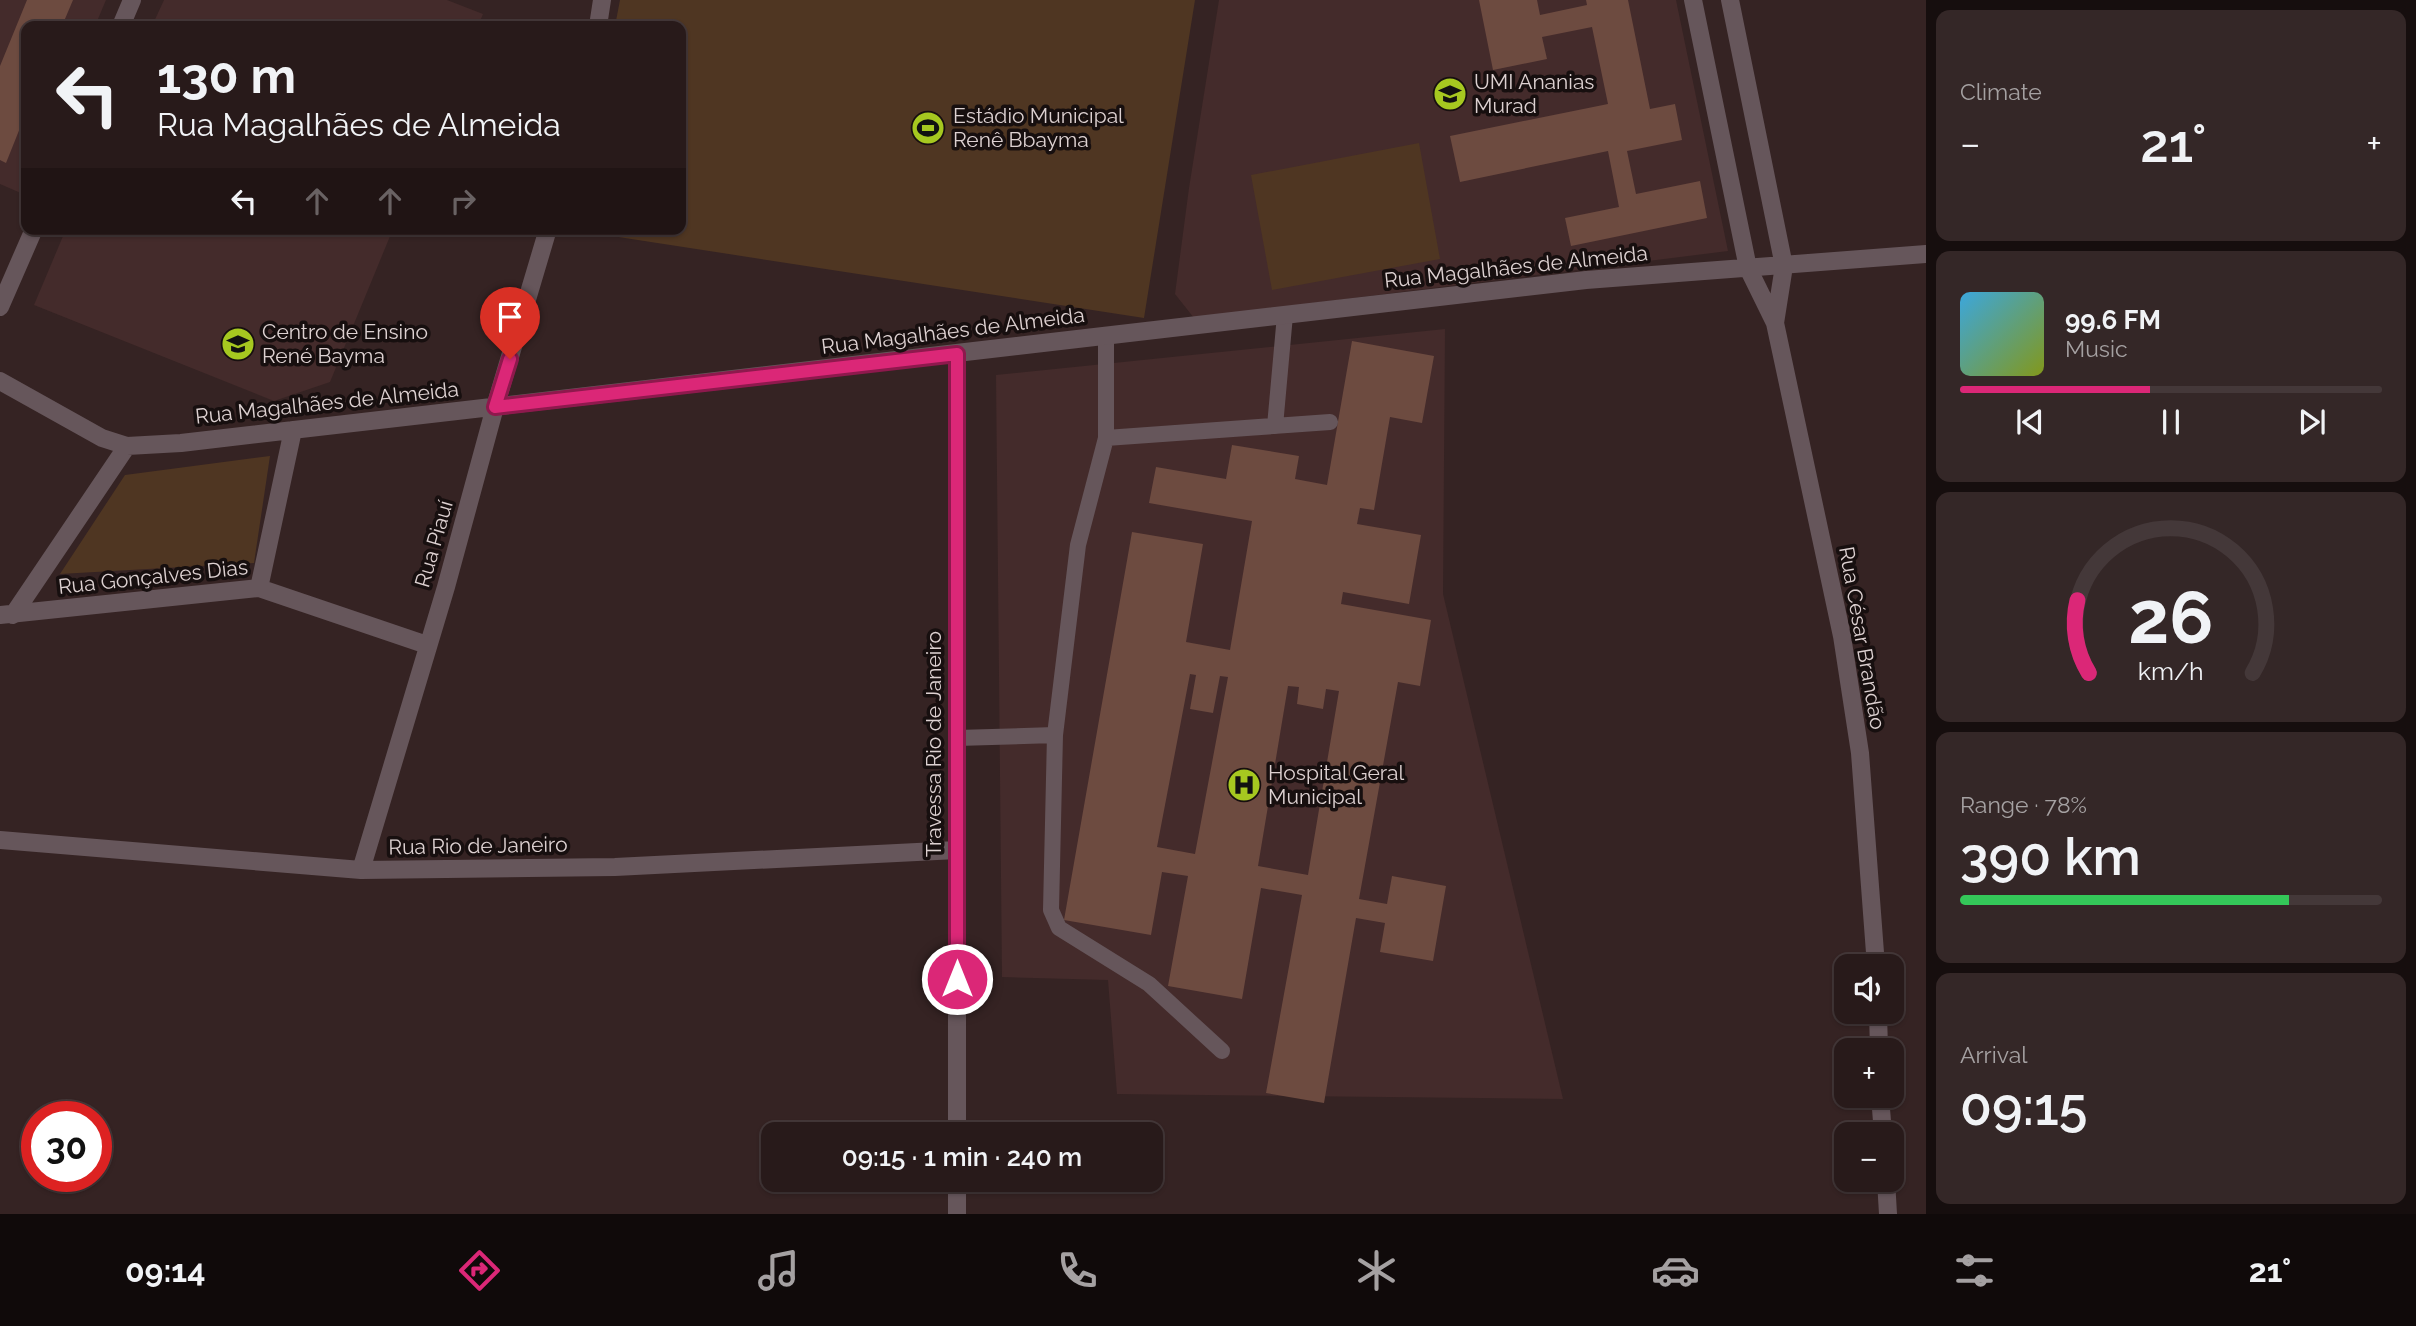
<!DOCTYPE html>
<html lang="en">
<head>
<meta charset="utf-8">
<style>
	:root { --surface:#281a1a; --page:#342727; --text:#f1f3f6; --muted:#a5a1a2; --line:#443839; --accent:#db2777 }
	body { margin:0; font-family:Raleway,sans-serif; background:var(--page); color:var(--text); height:100vh; display:flex; flex-direction:column; font-size:26px; white-space:nowrap }
	* { box-sizing:border-box; margin:0 }
	p { font-size:23px; color:var(--muted) }
	.icon { flex:none; width:38px; height:38px; fill:none; stroke:currentColor; stroke-width:2; stroke-linecap:round; stroke-linejoin:round }
	.map { position:relative; flex:1; overflow:hidden }
	.drawer { display:flex; flex-direction:column; gap:10px; padding:10px; background:#160e0e; width:490px }
	.drawer>* { flex:none }
	.hud { position:absolute; left:21px; top:21px; width:665px; height:214px; border-radius:14px; box-shadow:0 2px 5px #0004,0 0 0 2px var(--line); background:#281a1a; color:var(--text); overflow:hidden }
	.tools { position:absolute; left:1834px; top:954px; display:grid; gap:14px }
	.tools a { display:grid; place-items:center; width:70px; height:70px; border-radius:14px; background:var(--surface); box-shadow:0 2px 5px #0004,0 0 0 2px var(--line); font-size:35px }
	.speed { position:absolute; left:21px; top:1101px; display:flex; gap:14px; font-size:35px; font-weight:700; text-align:center }
	.speed>* { display:grid; place-content:center; width:91px; height:91px; border-radius:50%; background:var(--surface); box-shadow:0 2px 5px #0004,0 0 0 2px var(--line); line-height:1 }
	.speed .limit { border:10px solid #d22; background:#fff; color:#111 }
	.pin { position:absolute; display:grid; place-items:center; width:60px; height:60px; color:#fff; margin:-72px -30px; border-radius:50% 50% 50% 0; rotate:-45deg; box-shadow:0 0 7px #0007 }
	.pin .icon { rotate:45deg }
	.me { position:absolute; width:77px; margin:-38px; rotate:0deg; stroke-linejoin:round; filter:drop-shadow(0 0 5px #0008) }
	.turn { display:flex; align-items:center; gap:24px; height:147px; padding:0 21px; font-size:32px }
	.turn .icon { width:91px; height:91px; stroke-width:2.5 }
	.turn b { display:block; font-size:49px; line-height:60px }
	.lanes { display:flex; align-items:center; height:66px; padding:0 21px; background:#0003; justify-content:center; gap:35px; direction:ltr }
	.lanes .off { opacity:.35 }
	.big { font-size:52px; font-weight:600; line-height:1.1 }
	.drawer .widget { flex:1; display:flex; flex-direction:column; justify-content:center; gap:10px; min-width:0; padding:0 24px; border-radius:14px; background:var(--page) }
	.drawer .dial { align-items:center; gap:0 }
	.dial svg { height:182px; overflow:visible; fill:none; stroke:var(--line); stroke-width:7; stroke-linecap:round; text-anchor:middle }
	.dial text { fill:var(--text); stroke:none }
	.song { display:flex; align-items:center; gap:21px }
	.cover { width:84px; height:84px; border-radius:10px; background:linear-gradient(135deg,hsl(200 70% 55%),hsl(70 70% 35%)) }
	.played { height:7px; border-radius:4px; background:linear-gradient(90deg,var(--accent) 45%,var(--line) 45%) }
	.keys { display:flex; justify-content:space-around; direction:ltr }
	.heat { display:flex; justify-content:space-between; align-items:center; font-size:38px; direction:ltr }
	.charge { height:10px; border-radius:5px; background:linear-gradient(90deg,#34c759 78%,var(--line) 0) }
	.trip { position:absolute; left:761px; top:1122px; width:402px; height:70px; border-radius:14px; background:var(--surface); box-shadow:0 2px 5px #0004,0 0 0 2px var(--line); font-weight:600; line-height:70px; text-align:center }
	.dock { display:flex; height:112px; justify-content:space-around; align-items:center; background:#100a0a; color:var(--muted) }
	.dock .icon { width:49px; height:49px }
	.dock .selected { color:var(--accent) }
	.dock b { font-size:32px; color:var(--text) }
	main { display:flex; flex:1; min-height:0 }
	.map>svg:first-child { display:block }
	.built { fill:#442b2b }
	.green { fill:#4f3622 }
	.building { fill:#6d4b40; fill-rule:evenodd }
	.lines { fill:none; stroke-linecap:round; stroke-linejoin:round }
	.lane { stroke:#66565b; stroke-width:16 }
	.street { stroke:#66565b; stroke-width:18 }
	.route-casing { stroke:#8e194d; stroke-width:18 }
	.route { stroke:#db2777; stroke-width:12 }
	.labels { text-anchor:middle; stroke-width:7; stroke-linejoin:round; paint-order:stroke }
	.poi-label { font-size:21px; fill:#ddd1d1; stroke:#170f0f; text-anchor:start }
	.street-label { font-size:21px; fill:#ddd1d1; stroke:#170f0f }
</style>
</head>
<body>
<main>
<div class="map">
<svg width="1926" height="1214" viewBox="0 0 1926 1214">
	<rect width="100%" height="100%" fill="#352323"/>
	<path class="built" d="M0 0H106L95 26H26V187L23 194 0 184Z
		M164 0H447L483 14 478 26H152Z
		M1219 0H1676L1728 251 1194 318 1175 294 1189 188Z
		M66 229H393L330 382 274 401 34 305Z
		M1445 329 1443 594 1563 1099 1117 1094 1108 980 1002 977 996 375Z"/>
	<path class="green" d="M620 0H1195L1144 318 573 230 681 229V26H615Z
		M1419 143 1440 259 1272 290 1251 175Z
		M270 456 254 563 60 574 125 475Z"/>
	<path class="building" d="M27 0H73L62 26H26V113L6 163 0 160V66Z
		M1479 0H1537L1540 15 1587 5 1586 0H1628L1650 109 1675 104 1682 140 1627 151 1636 194 1700 181 1707 218 1571 246 1565 218 1619 207 1608 151 1460 182 1450 136 1608 104 1592 27 1542 37 1547 59 1493 70Z
		M1352 341 1434 356 1422 423 1390 417 1374 510 1360 508 1357 524 1421 535 1409 604 1343 592 1341 604 1431 620 1420 686 1398 682 1359 899 1387 904 1392 876 1446 886 1433 961 1380 952 1385 923 1356 918 1324 1103 1266 1093 1302 895 1261 888 1242 999 1168 986 1188 876 1162 872 1151 935 1064 920 1132 532 1203 544 1186 642 1230 650 1252 521 1149 503 1156 467 1226 479 1232 445 1299 456 1295 479 1327 485ZM1190 674 1196 675 1190 709 1213 713 1220 676 1228 677 1195 854 1157 847ZM1288 686 1299 687 1297 704 1323 709 1326 689 1339 691 1308 875 1258 866Z"/>
	<g class="lines">
		<path class="lane" d="M1275 426 1285 315
			M1106 438 1330 422
			M1055 735 1051 910 1059 928 1149 984 1222 1051
			M957 738 1055 735 1078 545 1106 438V337"/>
		<path class="street" d="M1693 0 1748 268 1775 323 1842 636 1860 753 1876 966
			M1730 0 1784 266 1775 323
			M121 26 132 0
			M598 26 602 0
			M0 307 34 229
			M957 354V1134
			M0 381 102 438 127 446 181 443 1586 280 1926 254
			M259 588 293 430
			M0 615 259 588 427 645
			M13 615 127 446
			M0 840 361 870 615 867 957 850
			M361 870 446 587 495 407 548 229
			M1878 1012 1879 1050
			M1880 1096 1883 1134
			M957 1180V1214
			M1886 1180 1888 1214"/>
	</g>
	<g class="lines">
		<defs>
			<path id="route" d="M510 359 495 407 957 354V979"/>
		</defs>
		<use href="#route" class="route-casing"/>
		<use href="#route" class="route"/>
	</g>
	<defs>
		<symbol id="school-disc" viewBox="-11 -11 22 22"><circle r="9.5" fill="#a6c820" stroke="#170f0f"/><path d="M0-5L7-2L0 1L-7-2ZM-4 1L0 2.5L4 1V4Q0 6-4 4Z" fill="#111"/></symbol>
		<symbol id="stadium-disc" viewBox="-11 -11 22 22"><circle r="9.5" fill="#a6c820" stroke="#170f0f"/><path d="M0-5a6.5 5 0 1 0 0 10a6.5 5 0 1 0 0-10ZM-3.5-1.8h7v3.6h-7Z" fill="#111"/></symbol>
		<symbol id="hospital-disc" viewBox="-11 -11 22 22"><circle r="9.5" fill="#a6c820" stroke="#170f0f"/><path d="M-5-5h3v3.5h4V-5h3V5h-3V1.5h-4V5h-3Z" fill="#111"/></symbol>
	</defs>
	<g fill-rule="evenodd">
		<use href="#school-disc" x="1431" y="75" width="38" height="38"/>
		<use href="#stadium-disc" x="909" y="109" width="38" height="38"/>
		<use href="#school-disc" x="219" y="325" width="38" height="38"/>
		<use href="#hospital-disc" x="1225" y="766" width="38" height="38"/>
	</g>
	<g class="labels">
		<g class="poi-label">
			<text x="1474" y="89">UMI Ananias<tspan x="1474" dy="24">Murad</tspan></text>
			<text x="953" y="123">Estádio Municipal<tspan x="953" dy="24">Renê Bbayma</tspan></text>
			<text x="262" y="339">Centro de Ensino<tspan x="262" dy="24">René Bayma</tspan></text>
			<text x="1268" y="780">Hospital Geral<tspan x="1268" dy="24">Municipal</tspan></text>
		</g>
		<g class="street-label">
			<text transform="translate(1516 267) rotate(-6)" y="7">Rua Magalhães de Almeida</text>
			<text transform="translate(953 331) rotate(-7)" y="7">Rua Magalhães de Almeida</text>
			<text transform="translate(327 403) rotate(-6)" y="7">Rua Magalhães de Almeida</text>
			<text transform="translate(434 544) rotate(-74)" y="7">Rua Piauí</text>
			<text transform="translate(153 577) rotate(-6)" y="7">Rua Gonçalves Dias</text>
			<text transform="translate(1862 638) rotate(80)" y="7">Rua César Brandão</text>
			<text transform="translate(934 744) rotate(-90)" y="7">Travessa Rio de Janeiro</text>
			<text transform="translate(478 846) rotate(-1)" y="7">Rua Rio de Janeiro</text>
		</g>
	</g>
</svg>
<div class="tools">
<a><svg class="icon" aria-label="sound" viewBox="0 0 24 24"><path d="M4 9h4l5-4v14l-5-4H4zM17 9q2 3 0 6"/></svg></a>
<a>+</a>
<a>−</a>
</div>
<div class="speed"><div class="limit">30</div></div>
<div class="pin" style="left:510px;top:359px;background:#d93025"><svg class="icon" aria-label="arrive" viewBox="0 0 24 24"><path d="M6 21V4h12l-3 4 3 4H6"/></svg></div>
<svg class="me" style="left:957px;top:979px" viewBox="-20 -20 40 40"><circle r="17" fill="#db2777" stroke="#fff" stroke-width="3"/><path d="M0-11L8 9 0 5-8 9z" fill="#fff"/></svg>
<div class="trip">09:15 · 1 min · 240 m</div>
<div class="hud">
<div class="turn"><svg class="icon" aria-label="left" viewBox="0 0 24 24"><path d="M17 20v-9H6M10 6l-5 5 5 5"/></svg><div><b>130 m</b>Rua Magalhães de Almeida</div></div>
<div class="lanes"><svg class="icon" aria-label="left" viewBox="0 0 24 24"><path d="M17 20v-9H6M10 6l-5 5 5 5"/></svg><svg class="icon off" aria-label="ahead" viewBox="0 0 24 24"><path d="M12 20V5M6 11l6-6 6 6"/></svg><svg class="icon off" aria-label="ahead" viewBox="0 0 24 24"><path d="M12 20V5M6 11l6-6 6 6"/></svg><svg class="icon off" aria-label="right" viewBox="0 0 24 24"><path d="M7 20v-9h11M14 6l5 5-5 5"/></svg></div>
</div>
</div>
<section class="drawer">
<div class="widget"><p>Climate</p>
<div class="heat"><a>−</a><b class="big">21°</b><a>+</a></div>
</div>
<div class="widget">
<div class="song"><i class="cover"></i><div><b>99.6 FM</b><p>Music</p></div></div>
<div class="played"></div>
<div class="keys"><svg class="icon" aria-label="previous" viewBox="0 0 24 24"><path d="M18 5L8 12l10 7zM5 5v14"/></svg><svg class="icon" aria-label="pause" viewBox="0 0 24 24"><path d="M8 5v14M16 5v14"/></svg><svg class="icon" aria-label="next" viewBox="0 0 24 24"><path d="M6 5l10 7-10 7zM19 5v14"/></svg></div>
</div>
<div class="widget dial"><svg viewBox="0 0 100 80">
<path d="M14 69A42 42 0 1 1 86 69"/>
<path d="M14 69A42 42 0 0 1 9 37" stroke="#db2777"/>
<text x="50" y="56" font-size="32" font-weight="700">26</text>
<text x="50" y="72" font-size="11">km/h</text>
</svg></div>
<div class="widget"><p>Range · 78%</p><b class="big">390 km</b><div class="charge"></div></div>
<div class="widget"><p>Arrival</p><b class="big">09:15</b></div>
</section>
</main>
<nav class="dock">
<b>09:14</b>
<svg class="icon selected" aria-label="directions" viewBox="0 0 24 24"><path d="M12 3l9 9-9 9-9-9zM9 14v-3h6M13 9l2 2-2 2"/></svg>
<svg class="icon" aria-label="music" viewBox="0 0 24 24"><path d="M9 18V5l10-2v13"/><circle cx="6" cy="18" r="3"/><circle cx="16" cy="16" r="3"/></svg>
<svg class="icon" aria-label="phone" viewBox="0 0 24 24"><path d="M5 4h4l2 5-3 2q2 4 5 5l2-3 5 2v4C11 20 4 13 5 4z"/></svg>
<svg class="icon" aria-label="climate" viewBox="0 0 24 24"><path d="M12 3v18M4 7l16 10M4 17L20 7"/></svg>
<svg class="icon" aria-label="car" viewBox="0 0 24 24"><path d="M5 17H2v-5l4-1 3-4h7l3 4 3 1v5h-3M9 17h6M6 11h13"/><circle cx="7" cy="17" r="2"/><circle cx="17" cy="17" r="2"/></svg>
<svg class="icon" aria-label="filters" viewBox="0 0 24 24"><path d="M4 7h16M4 17h16"/><circle cx="9" cy="7" r="2"/><circle cx="15" cy="17" r="2"/></svg>
<b>21°</b>
</nav>
</body>
</html>
